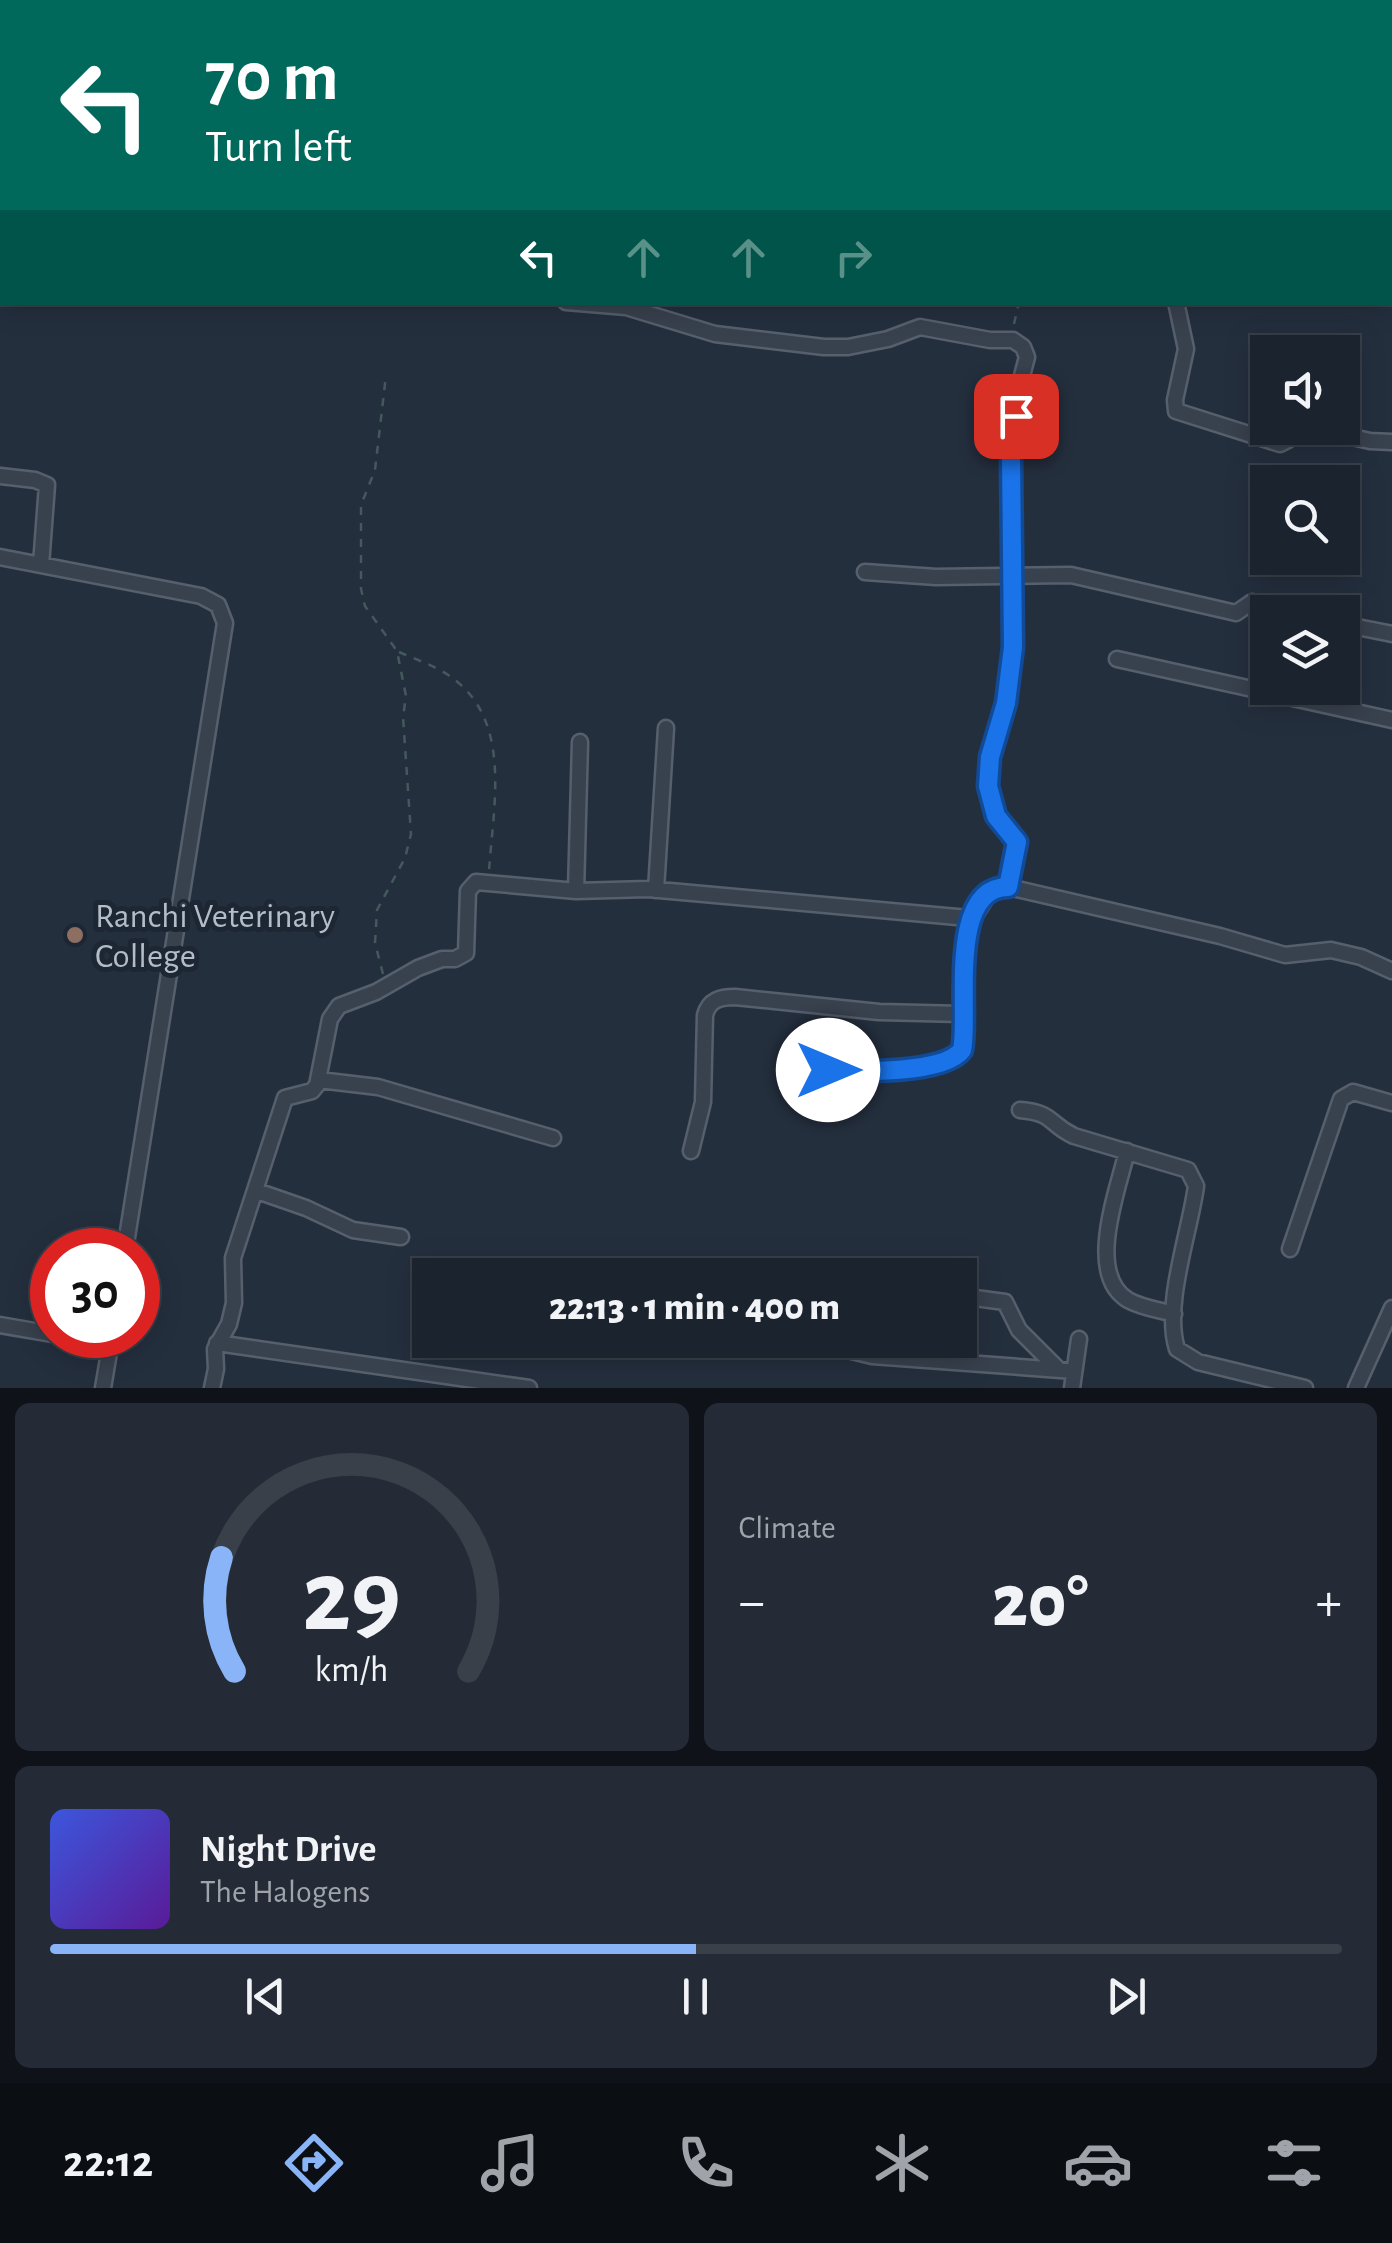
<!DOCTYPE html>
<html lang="en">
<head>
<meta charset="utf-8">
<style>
	:root { --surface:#1b232e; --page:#242b36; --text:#f1f3f6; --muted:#a0a4aa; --line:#39404a; --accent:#8ab4f8 }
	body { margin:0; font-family:"Alegreya Sans",sans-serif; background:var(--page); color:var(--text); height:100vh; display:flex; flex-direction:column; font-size:38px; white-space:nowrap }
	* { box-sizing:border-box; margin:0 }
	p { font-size:32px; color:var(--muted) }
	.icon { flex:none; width:55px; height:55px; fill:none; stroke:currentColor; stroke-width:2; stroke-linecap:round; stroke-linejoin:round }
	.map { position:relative; height:1388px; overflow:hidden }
	.drawer { display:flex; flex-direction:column; gap:15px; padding:15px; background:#0f1319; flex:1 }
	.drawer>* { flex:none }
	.hud { position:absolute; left:0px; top:0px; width:1392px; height:305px; box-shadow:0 5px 25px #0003,0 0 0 2px var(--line); background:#00695c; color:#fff; overflow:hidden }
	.buttons { position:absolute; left:1250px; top:335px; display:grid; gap:20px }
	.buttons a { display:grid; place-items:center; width:110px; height:110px; border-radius:0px; background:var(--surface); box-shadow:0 5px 25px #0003,0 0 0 2px var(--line); font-size:50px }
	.speed { position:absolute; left:30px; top:1228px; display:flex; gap:20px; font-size:50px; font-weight:700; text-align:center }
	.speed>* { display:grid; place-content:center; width:130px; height:130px; border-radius:50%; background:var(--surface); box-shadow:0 5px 25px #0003,0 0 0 2px var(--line); line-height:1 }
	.speed .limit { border:15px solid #d22; background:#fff; color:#111 }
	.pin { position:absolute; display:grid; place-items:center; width:85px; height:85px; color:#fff; margin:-42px; border-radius:20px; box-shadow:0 5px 15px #0006 }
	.me { position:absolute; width:110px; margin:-55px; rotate:90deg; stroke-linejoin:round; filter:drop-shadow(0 0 8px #0008) }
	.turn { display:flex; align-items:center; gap:35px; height:210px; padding:0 40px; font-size:45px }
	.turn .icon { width:130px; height:130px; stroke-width:2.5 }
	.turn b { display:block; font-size:70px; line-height:85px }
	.lanes { display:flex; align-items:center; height:95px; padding:0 40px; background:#0003; justify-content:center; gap:50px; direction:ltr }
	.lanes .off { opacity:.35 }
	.big { font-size:75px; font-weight:800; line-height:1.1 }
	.drawer .widget { flex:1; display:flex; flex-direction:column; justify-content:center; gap:15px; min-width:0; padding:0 35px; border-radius:15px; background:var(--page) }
	.drawer .dial { align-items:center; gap:0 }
	.dial svg { height:260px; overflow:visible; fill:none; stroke:var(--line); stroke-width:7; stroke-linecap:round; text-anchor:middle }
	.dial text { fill:var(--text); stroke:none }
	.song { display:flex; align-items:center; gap:30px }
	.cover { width:120px; height:120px; border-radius:15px; background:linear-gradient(135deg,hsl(230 70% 55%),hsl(270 70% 35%)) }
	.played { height:10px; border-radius:5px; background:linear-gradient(90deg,var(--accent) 50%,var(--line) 50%) }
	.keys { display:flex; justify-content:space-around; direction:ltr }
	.heat { display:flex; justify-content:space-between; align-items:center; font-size:55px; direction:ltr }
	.drawer .tiles { flex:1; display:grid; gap:15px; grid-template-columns:1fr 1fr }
	.widget:last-child { grid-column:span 2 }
	.trip { position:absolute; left:412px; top:1258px; width:565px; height:100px; border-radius:0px; background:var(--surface); box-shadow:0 5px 25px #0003,0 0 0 2px var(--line); font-weight:800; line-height:100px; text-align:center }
	.menu { display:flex; height:160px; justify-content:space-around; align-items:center; background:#0b0e12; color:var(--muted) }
	.menu .icon { width:70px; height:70px }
	.menu .current { color:var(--accent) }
	.menu b { font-size:45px; color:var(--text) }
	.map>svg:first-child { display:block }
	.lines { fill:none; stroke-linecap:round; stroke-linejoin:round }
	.minor-casing { stroke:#565f6c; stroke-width:19 }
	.path { stroke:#44595c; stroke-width:2.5; stroke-dasharray:8 8; stroke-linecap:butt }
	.minor { stroke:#38414e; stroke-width:14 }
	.route-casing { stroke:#114b97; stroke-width:25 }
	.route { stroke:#1a73e8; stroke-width:18 }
	.education-dot { fill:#8d6e63; stroke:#1d2633; stroke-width:4 }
	.labels { text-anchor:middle; stroke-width:10; stroke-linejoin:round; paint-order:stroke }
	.poi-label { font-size:35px; fill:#b4bcc9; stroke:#1d2633; text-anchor:start }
</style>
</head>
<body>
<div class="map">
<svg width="1392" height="1388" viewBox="0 0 1392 1388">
	<rect width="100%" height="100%" fill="#242f3e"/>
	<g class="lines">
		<defs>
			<path id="minor" d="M566 302 626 307 715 334 824 347H848L888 339 920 327 990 340H1013L1023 347 1027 357 1018 391 1011 458 1013 647 1005 703 988 773 996 816 1017 842 1008 887
				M1176 302 1186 349 1175 400 1176 411 1280 444 1288 440 1295 428
				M1313 428 1370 441 1392 442
				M0 476 35 480 47 485 41 565
				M0 557 201 596 218 605 225 623 125 1250
				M865 572 936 577 1071 575 1236 613 1252 602 1293 612
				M1342 624 1392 634
				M1117 659 1392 720
				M656 890 666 728
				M576 891 580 742
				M796 1066C824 1069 952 1079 962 1049 968 1033 961 1010 961 994 961 967 966 942 974 917
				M319 1080 378 1087 553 1138
				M1020 1110C1055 1113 1048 1124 1074 1136L1188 1170 1196 1186C1190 1232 1163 1305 1177 1349L1198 1362 1305 1388
				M691 1151 703 1102 705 1015C709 1000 720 997 735 997L879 1012 962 1014
				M1127 1151C1118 1190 1085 1274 1128 1300 1142 1308 1160 1310 1174 1314
				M257 1191 306 1208 353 1230 401 1237
				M1290 1249 1341 1099 1353 1092 1392 1103
				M806 1274 814 1275
				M960 1296 1005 1302 1019 1330 1059 1370
				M0 1325 52 1334
				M57 1335 110 1348
				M807 1340 872 1356 1074 1371
				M217 1343 529 1388
				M103 1388 112 1335
				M212 1388 216 1369 215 1349 229 1324 234 1303 233 1258 285 1098 312 1091 317 1085 330 1019 339 1006 376 992 418 968 442 959H455L466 953 468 891 476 882 576 891 648 889 968 918 974 917 990 892 1004 886 1220 936 1285 955 1331 950 1361 957 1392 971
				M1072 1388 1079 1339
				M1356 1388 1392 1308"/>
		</defs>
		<use href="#minor" class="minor-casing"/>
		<path class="path" d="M984 0 985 2
			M1014 324 1019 302
			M399 652C417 660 439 667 455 680 512 724 493 808 489 871
			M383 974 375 943 377 910 405 858 411 834 403 717 406 696 397 651 365 606 361 589V505L375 470 386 375"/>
		<use href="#minor" class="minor"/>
	</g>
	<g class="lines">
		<defs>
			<path id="route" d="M828 1070C858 1072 944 1074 962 1050 970 1016 946 887 1008 887L1017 842 996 816 988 786 990 757 1006 703 1013 647 1011 458 1016 416"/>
		</defs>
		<use href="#route" class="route-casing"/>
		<use href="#route" class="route"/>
	</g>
	<circle class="education-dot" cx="75" cy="935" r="10"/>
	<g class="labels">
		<g class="poi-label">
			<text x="95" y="927">Ranchi Veterinary<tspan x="95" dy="40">College</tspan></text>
		</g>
	</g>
</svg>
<div class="buttons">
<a><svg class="icon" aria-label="sound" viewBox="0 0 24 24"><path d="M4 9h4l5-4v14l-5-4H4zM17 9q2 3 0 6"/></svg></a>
<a><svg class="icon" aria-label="search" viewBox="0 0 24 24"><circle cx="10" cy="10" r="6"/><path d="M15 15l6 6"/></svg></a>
<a><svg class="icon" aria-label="layers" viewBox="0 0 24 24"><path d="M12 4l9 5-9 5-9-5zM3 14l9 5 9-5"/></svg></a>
</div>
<div class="speed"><div class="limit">30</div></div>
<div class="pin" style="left:1016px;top:416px;background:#d93025"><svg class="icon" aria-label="arrive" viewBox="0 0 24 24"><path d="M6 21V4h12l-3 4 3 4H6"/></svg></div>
<svg class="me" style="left:828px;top:1070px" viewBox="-20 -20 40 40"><circle r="19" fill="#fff"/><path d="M0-13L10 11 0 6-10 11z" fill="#1a73e8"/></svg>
<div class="trip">22:13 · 1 min · 400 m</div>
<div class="hud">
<div class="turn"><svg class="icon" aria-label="left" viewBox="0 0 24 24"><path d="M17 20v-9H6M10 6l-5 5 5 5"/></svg><div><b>70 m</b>Turn left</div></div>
<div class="lanes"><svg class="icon" aria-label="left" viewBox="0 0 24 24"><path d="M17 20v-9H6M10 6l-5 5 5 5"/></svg><svg class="icon off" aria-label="ahead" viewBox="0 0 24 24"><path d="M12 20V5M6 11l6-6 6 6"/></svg><svg class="icon off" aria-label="ahead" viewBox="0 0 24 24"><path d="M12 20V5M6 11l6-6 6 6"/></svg><svg class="icon off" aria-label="right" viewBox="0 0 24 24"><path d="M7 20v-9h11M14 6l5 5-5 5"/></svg></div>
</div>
</div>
<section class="drawer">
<div class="tiles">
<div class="widget dial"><svg viewBox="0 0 100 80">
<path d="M14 69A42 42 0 1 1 86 69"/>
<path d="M14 69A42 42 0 0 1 10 34" stroke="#8ab4f8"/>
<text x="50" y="56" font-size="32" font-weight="700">29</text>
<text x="50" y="72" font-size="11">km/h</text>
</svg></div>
<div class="widget"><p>Climate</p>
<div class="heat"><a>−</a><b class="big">20°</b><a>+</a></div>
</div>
<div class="widget">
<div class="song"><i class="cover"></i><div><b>Night Drive</b><p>The Halogens</p></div></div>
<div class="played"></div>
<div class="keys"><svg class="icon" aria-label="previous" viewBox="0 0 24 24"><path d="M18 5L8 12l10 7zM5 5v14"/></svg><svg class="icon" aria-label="pause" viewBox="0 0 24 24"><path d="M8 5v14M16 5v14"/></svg><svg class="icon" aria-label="next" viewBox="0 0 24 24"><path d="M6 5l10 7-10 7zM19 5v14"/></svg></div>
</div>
</div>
</section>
<nav class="menu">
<b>22:12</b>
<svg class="icon current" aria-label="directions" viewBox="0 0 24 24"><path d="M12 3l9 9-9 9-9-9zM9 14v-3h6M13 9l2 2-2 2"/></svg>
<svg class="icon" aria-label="music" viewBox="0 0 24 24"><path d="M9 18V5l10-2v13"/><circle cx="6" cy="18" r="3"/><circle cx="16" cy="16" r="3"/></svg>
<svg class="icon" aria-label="phone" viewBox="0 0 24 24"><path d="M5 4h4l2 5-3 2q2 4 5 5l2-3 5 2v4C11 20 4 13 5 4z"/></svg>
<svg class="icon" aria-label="climate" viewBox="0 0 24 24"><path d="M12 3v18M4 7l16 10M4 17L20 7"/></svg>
<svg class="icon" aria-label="car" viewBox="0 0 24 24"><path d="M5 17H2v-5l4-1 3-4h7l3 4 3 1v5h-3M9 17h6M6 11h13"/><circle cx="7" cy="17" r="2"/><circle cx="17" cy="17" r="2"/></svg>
<svg class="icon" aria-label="filters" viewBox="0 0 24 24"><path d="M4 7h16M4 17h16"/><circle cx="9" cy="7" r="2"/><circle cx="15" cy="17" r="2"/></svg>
</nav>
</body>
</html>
